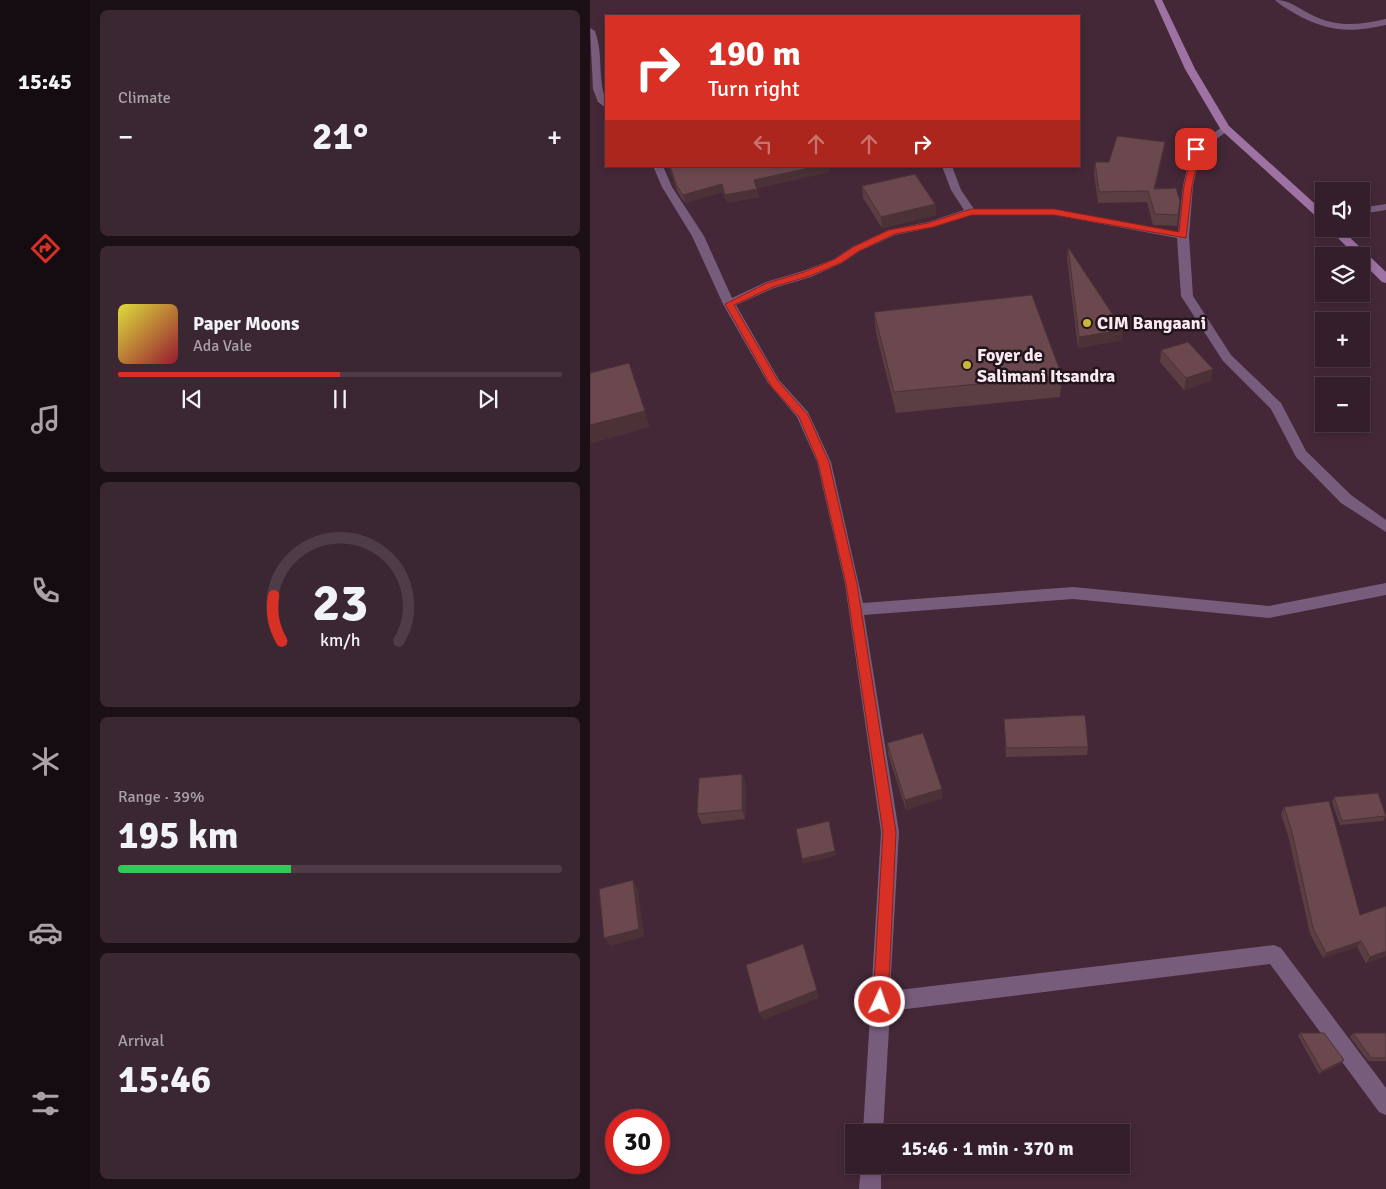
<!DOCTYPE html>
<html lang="en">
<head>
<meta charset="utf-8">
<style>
	:root { --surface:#331e29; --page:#3b2731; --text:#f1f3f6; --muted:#a9a2a8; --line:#4e3c46; --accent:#d93025 }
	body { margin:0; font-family:Signika,sans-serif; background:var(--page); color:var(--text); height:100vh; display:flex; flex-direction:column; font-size:19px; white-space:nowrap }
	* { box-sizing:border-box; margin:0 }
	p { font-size:16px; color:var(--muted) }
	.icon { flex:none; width:28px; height:28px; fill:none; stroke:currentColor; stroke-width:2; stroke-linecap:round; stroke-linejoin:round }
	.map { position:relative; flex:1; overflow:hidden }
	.panel { display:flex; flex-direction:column; gap:10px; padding:10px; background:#1c1017; width:500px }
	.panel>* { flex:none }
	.banner { position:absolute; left:15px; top:15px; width:475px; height:152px; border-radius:0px; box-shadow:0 2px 8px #0003,0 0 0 1px var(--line); background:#d93025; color:#fff; overflow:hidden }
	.buttons { position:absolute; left:725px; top:182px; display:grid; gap:10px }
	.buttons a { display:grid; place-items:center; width:55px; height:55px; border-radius:0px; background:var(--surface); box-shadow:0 2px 8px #0003,0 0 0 1px var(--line); font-size:25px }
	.speed { position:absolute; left:15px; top:1109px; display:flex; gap:10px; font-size:25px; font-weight:700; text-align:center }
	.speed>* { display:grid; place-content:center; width:65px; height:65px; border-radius:50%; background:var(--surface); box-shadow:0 2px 8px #0003,0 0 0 1px var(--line); line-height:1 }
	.speed .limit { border:8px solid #d22; background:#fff; color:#111 }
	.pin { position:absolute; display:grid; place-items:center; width:42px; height:42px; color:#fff; margin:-21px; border-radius:10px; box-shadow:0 2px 8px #0006 }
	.me { position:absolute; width:55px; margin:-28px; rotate:3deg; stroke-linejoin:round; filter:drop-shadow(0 0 4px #0008) }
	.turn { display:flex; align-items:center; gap:18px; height:105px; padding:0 20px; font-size:22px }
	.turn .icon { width:65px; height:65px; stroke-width:2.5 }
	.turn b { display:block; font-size:35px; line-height:42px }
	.lanes { display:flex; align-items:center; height:48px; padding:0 20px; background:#0003; justify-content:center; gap:25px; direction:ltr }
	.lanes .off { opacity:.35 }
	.big { font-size:38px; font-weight:700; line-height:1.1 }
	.panel .widget { flex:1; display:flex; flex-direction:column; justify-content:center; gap:8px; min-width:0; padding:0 18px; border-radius:8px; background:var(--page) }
	.panel .dial { align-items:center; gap:0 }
	.dial svg { height:130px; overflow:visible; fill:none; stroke:var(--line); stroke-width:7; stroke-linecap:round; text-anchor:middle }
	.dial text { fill:var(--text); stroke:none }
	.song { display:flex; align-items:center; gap:15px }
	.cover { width:60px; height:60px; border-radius:8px; background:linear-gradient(135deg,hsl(60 70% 55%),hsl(350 70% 35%)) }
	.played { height:5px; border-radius:2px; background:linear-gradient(90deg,var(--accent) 50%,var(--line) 50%) }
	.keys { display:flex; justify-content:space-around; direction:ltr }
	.heat { display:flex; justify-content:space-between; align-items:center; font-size:28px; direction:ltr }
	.charge { height:8px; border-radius:4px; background:linear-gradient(90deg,#34c759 39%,var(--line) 0) }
	.trip { position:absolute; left:255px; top:1124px; width:285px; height:50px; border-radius:0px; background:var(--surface); box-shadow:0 2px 8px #0003,0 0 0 1px var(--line); font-weight:700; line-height:50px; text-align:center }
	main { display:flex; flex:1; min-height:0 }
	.tab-bar { display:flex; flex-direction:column; width:90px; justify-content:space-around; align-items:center; background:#140c10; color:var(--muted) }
	.tab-bar .icon { width:35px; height:35px }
	.tab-bar .active { color:var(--accent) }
	.tab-bar b { font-size:22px; color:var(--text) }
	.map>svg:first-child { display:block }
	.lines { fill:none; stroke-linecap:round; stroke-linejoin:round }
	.street { fill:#785c7c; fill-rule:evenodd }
	.secondary { fill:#9f72a4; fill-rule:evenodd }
	.wall { fill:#5b3e42 }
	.shaded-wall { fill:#4a3236 }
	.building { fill:#6a484d; stroke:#4a3236 }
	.route { fill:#d93025; stroke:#8d1f18 }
	.poi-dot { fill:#cbba39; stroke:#22161c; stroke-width:2 }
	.labels { text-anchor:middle; stroke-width:5; stroke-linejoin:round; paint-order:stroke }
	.poi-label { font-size:18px; font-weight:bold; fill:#fbe9f2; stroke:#22161c; text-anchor:start }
</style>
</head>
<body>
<main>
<nav class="tab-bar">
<b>15:45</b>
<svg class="icon active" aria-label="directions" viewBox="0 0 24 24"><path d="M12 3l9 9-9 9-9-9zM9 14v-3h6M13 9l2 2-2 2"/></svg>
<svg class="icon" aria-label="music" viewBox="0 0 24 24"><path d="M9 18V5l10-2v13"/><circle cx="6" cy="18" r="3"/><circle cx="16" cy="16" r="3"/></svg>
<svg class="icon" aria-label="phone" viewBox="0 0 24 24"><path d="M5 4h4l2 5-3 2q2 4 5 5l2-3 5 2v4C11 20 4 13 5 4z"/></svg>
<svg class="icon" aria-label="climate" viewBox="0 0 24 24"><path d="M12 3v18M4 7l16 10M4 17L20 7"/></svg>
<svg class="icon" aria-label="car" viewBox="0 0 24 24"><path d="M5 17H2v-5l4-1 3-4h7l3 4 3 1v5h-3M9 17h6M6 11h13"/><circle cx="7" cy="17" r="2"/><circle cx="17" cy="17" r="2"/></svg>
<svg class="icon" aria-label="filters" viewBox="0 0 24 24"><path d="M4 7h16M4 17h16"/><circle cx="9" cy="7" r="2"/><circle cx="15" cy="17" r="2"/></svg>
</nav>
<section class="panel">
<div class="widget"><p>Climate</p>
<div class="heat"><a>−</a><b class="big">21°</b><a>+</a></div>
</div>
<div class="widget">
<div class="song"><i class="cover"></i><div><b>Paper Moons</b><p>Ada Vale</p></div></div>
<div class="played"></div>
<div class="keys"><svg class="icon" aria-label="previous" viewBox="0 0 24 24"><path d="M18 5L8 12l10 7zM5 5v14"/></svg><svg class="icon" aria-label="pause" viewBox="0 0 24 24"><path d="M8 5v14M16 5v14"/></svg><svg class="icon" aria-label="next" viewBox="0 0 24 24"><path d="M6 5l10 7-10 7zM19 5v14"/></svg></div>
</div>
<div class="widget dial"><svg viewBox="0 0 100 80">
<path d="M14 69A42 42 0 1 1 86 69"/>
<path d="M14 69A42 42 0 0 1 9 41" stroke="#d93025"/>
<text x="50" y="56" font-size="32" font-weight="700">23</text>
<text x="50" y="72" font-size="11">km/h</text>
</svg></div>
<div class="widget"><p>Range · 39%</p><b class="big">195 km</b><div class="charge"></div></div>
<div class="widget"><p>Arrival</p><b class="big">15:46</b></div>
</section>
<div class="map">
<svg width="796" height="1189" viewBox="0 0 796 1189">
	<rect width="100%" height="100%" fill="#442837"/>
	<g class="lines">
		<path class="street" d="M685 0C699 0 708 8 720 14 746 28 769 25 796 19V25C759 33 738 32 704 13 698 9 690 5 685 0Z
			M0 28 5 31C12 51 9 65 12 85 13 94 17 100 16 108L8 102 3 89Z
			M635 125 639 126V130L611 150 603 186 599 236 603 296 641 355 691 403 716 451 761 495 796 520V532L751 503 706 457 681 409 633 361 591 296 587 238 464 215H382L344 227 305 235 270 251 252 263 221 277 184 288 146 305 189 380 218 412 241 462 273 603 483 587 679 606 796 583V595L679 618 483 599 274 615 309 832 300 991 684 945 691 948 796 1088V1115L789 1112 680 964 300 1011 293 1132H273L291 832 255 584 227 462 207 417 178 383 133 304 102 236 72 187 63 166H73L82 187 114 236 142 298 176 282 213 271 244 259 262 247 298 230 338 222 374 210 361 190 352 166H362L371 190 384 209H464L588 232 593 186 601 149Z
			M796 204V210L771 214V208Z
			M271 1165H291V1189H269Z"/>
		<path class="secondary" d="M564 0H572L605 69 639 126 734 212V221L730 220 631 130 595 69Z
			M739 229H751L796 272V283L792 282 771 261V256H766Z"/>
	</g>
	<path class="wall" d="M575 142 573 153 565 189 590 201 587 226 563 225 557 202 508 203 504 174 505 162H519Z
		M79 166H239V172L167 188 169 197 137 203 133 192 95 203 88 193Z
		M272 186 345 204 346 215 292 228 273 198Z
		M478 247 532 340 488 348 477 258Z
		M284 312 472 376 470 397 306 413 286 333Z
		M571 350 621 381 594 390 570 362Z
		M414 719 498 747 497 755 416 757Z
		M297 743 353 798 316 810 298 754Z
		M152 774 156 784 155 819 112 824 107 814Z
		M744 797 796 816 793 821 750 825 742 802Z
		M694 807 770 915 796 956 776 963 767 947 733 958 720 934 699 839 691 814Z
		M710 1033 754 1060 751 1064 729 1074 708 1036Z
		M763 1033H796V1061H778L760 1037Z"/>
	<path class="shaded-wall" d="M575 142 573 153 563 200 564 189Z
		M228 166H239V172L166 188 164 180Z
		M132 184 133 192 95 203 93 195Z
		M167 189 169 197 137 203 135 195Z
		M345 204 346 215 292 228 291 217Z
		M533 330 532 340 488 348 489 337Z
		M623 369 621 381 594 390 596 378Z
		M55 411 60 427 0 444V425Z
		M152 774 156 784 155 819 152 810Z
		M352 789 353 798 316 810 315 800Z
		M239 821 246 856 213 864 212 859Z
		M43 880 48 889 54 937 20 946 14 938Z
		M771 941 767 947 733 958 736 953Z
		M213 944 229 998 173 1020 169 1013Z
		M796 951V956L776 963 780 957Z
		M754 1060 751 1064 729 1074 732 1071Z"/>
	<path class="building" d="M527 136 575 142 564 189 586 188 590 201 588 215 565 214 558 191 509 192 505 162H519Z
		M80 166H228L164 180 167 189 135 195 132 184 93 195 86 184Z
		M325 174 345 204 291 217 272 186Z
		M478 247 533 330 489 337Z
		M442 295 472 376 304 392 284 312Z
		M598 342 623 369 596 378 571 350Z
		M39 363 55 411 0 425V373Z
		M495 715 498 747 416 748 414 719Z
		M333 733 352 789 315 800 297 743Z
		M152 774V810L107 814 109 778Z
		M788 793 796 816 752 821 744 797Z
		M739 801 770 915 796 906V951L780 957 771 941 736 953 723 928 702 832 694 807Z
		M239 821 245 851 212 859 206 829Z
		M43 880 49 929 14 938 9 889Z
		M213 944 227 990 169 1013 156 965Z
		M710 1033H734L754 1060 732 1071Z
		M763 1033H796V1058H781Z"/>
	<path class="route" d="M603 147 610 149 602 186 596 238 464 215H382L343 227 305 234 269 251 251 263 220 276 183 287 144 305 188 381 218 415 239 462 267 584 306 832 298 1002 296 1007 290 1009 285 1007 283 1002 293 832 256 584 228 462 209 417 181 386 135 304 177 283 214 272 245 259 263 247 299 230 338 223 381 209H464L589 232 594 186Z"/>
	<g class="poi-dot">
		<circle cx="497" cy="323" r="5"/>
		<circle cx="377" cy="365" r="5"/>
	</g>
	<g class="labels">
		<g class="poi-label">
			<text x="507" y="329">CIM Bangaani</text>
			<text x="387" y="361">Foyer de<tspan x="387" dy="21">Salimani Itsandra</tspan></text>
		</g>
	</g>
</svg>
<div class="buttons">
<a><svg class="icon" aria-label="sound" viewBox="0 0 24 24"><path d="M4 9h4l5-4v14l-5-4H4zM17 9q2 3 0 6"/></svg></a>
<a><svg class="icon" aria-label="layers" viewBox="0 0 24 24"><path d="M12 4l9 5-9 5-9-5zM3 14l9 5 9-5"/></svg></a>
<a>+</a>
<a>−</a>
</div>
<div class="speed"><div class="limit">30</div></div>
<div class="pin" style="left:606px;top:149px;background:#d93025"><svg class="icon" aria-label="arrive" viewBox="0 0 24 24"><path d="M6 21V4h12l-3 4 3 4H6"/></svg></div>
<svg class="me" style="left:290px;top:1002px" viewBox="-20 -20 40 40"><circle r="17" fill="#d93025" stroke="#fff" stroke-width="3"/><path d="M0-11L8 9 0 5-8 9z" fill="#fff"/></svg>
<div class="trip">15:46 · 1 min · 370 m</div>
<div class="banner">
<div class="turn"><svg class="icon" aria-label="right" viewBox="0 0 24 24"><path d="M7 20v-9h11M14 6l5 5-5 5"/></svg><div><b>190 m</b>Turn right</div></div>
<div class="lanes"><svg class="icon off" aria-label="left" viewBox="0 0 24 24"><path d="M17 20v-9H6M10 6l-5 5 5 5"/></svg><svg class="icon off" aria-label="ahead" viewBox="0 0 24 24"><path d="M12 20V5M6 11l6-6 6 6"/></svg><svg class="icon off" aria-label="ahead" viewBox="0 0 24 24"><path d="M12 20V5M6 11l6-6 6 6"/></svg><svg class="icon" aria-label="right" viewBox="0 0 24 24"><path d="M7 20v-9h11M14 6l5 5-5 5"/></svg></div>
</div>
</div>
</main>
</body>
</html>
